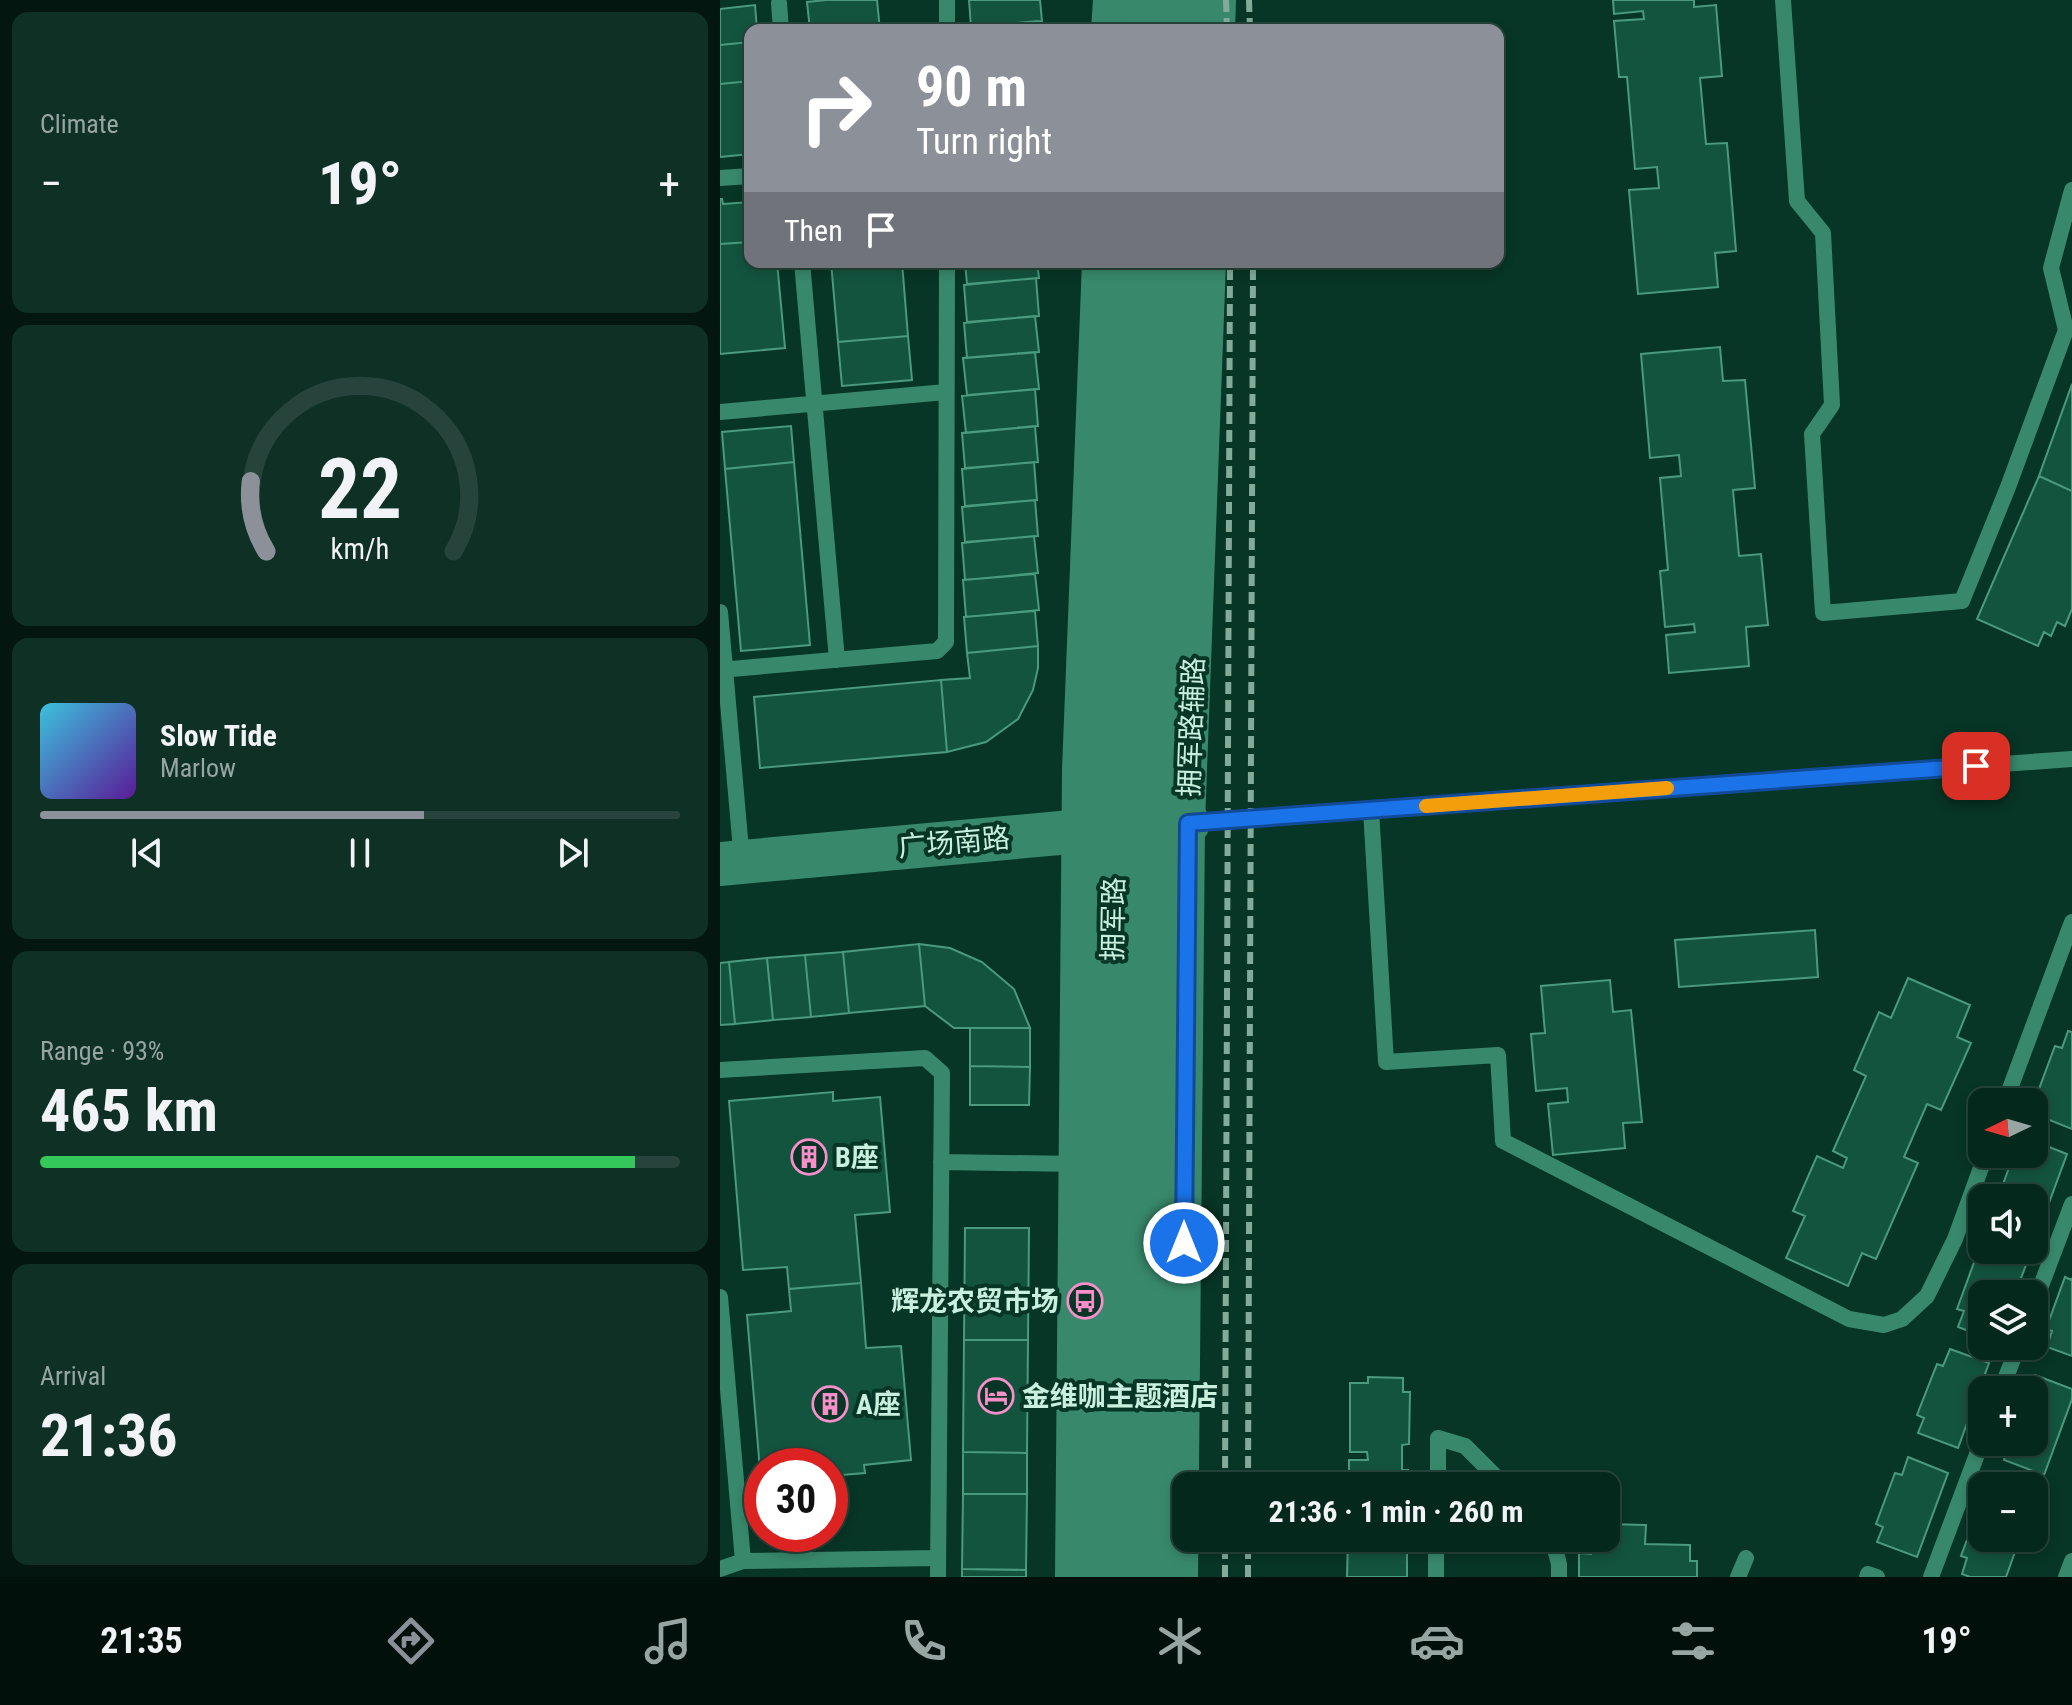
<!DOCTYPE html>
<html lang="en">
<head>
<meta charset="utf-8">
<style>
	:root { --surface:#05281c; --page:#0e3025; --text:#f1f3f6; --muted:#97a6a3; --line:#26443b; --accent:#8c9099 }
	body { margin:0; font-family:"Roboto Condensed","Noto Sans SC",sans-serif; background:var(--page); color:var(--text); height:100vh; display:flex; flex-direction:column; font-size:30px; white-space:nowrap }
	* { box-sizing:border-box; margin:0 }
	p { font-size:26px; color:var(--muted) }
	.icon { flex:none; width:44px; height:44px; fill:none; stroke:currentColor; stroke-width:2; stroke-linecap:round; stroke-linejoin:round }
	.map { position:relative; flex:1; overflow:hidden }
	.sheet { display:flex; flex-direction:column; gap:12px; padding:12px; background:#03160f; width:720px }
	.sheet>* { flex:none }
	.banner { position:absolute; left:24px; top:24px; width:760px; height:244px; border-radius:16px; box-shadow:0 4px 12px #0003,0 0 0 2px var(--line); background:#8c9099; color:#fff; overflow:hidden }
	.needle { width:52px; rotate:265deg }
	.buttons { position:absolute; left:1248px; top:1088px; display:grid; gap:16px }
	.buttons a { display:grid; place-items:center; width:80px; height:80px; border-radius:16px; background:var(--surface); box-shadow:0 4px 12px #0003,0 0 0 2px var(--line); font-size:40px }
	.speed { position:absolute; left:24px; top:1448px; display:flex; gap:16px; font-size:40px; font-weight:700; text-align:center }
	.speed>* { display:grid; place-content:center; width:104px; height:104px; border-radius:50%; background:var(--surface); box-shadow:0 4px 12px #0003,0 0 0 2px var(--line); line-height:1 }
	.speed .limit { border:12px solid #d22; background:#fff; color:#111 }
	.pin { position:absolute; display:grid; place-items:center; width:68px; height:68px; color:#fff; margin:-34px; border-radius:16px; box-shadow:0 4px 12px #0006 }
	.me { position:absolute; width:88px; margin:-44px; rotate:0deg; stroke-linejoin:round; filter:drop-shadow(0 0 6px #0008) }
	.turn { display:flex; align-items:center; gap:28px; height:168px; padding:0 40px; font-size:36px }
	.turn .icon { width:104px; height:104px; stroke-width:2.5 }
	.turn b { display:block; font-size:56px; line-height:68px }
	.then { display:flex; align-items:center; height:76px; padding:0 40px; background:#0003; gap:16px; font-size:30px }
	.big { font-size:60px; font-weight:700; line-height:1.1 }
	.sheet .card { flex:1; display:flex; flex-direction:column; justify-content:center; gap:12px; min-width:0; padding:0 28px; border-radius:16px; background:var(--page) }
	.sheet .dial { align-items:center; gap:0 }
	.dial svg { height:208px; overflow:visible; fill:none; stroke:var(--line); stroke-width:7; stroke-linecap:round; text-anchor:middle }
	.dial text { fill:var(--text); stroke:none }
	.song { display:flex; align-items:center; gap:24px }
	.cover { width:96px; height:96px; border-radius:12px; background:linear-gradient(135deg,hsl(190 70% 55%),hsl(270 70% 35%)) }
	.played { height:8px; border-radius:4px; background:linear-gradient(90deg,var(--accent) 60%,var(--line) 60%) }
	.keys { display:flex; justify-content:space-around; direction:ltr }
	.heat { display:flex; justify-content:space-between; align-items:center; font-size:44px; direction:ltr }
	.charge { height:12px; border-radius:6px; background:linear-gradient(90deg,#34c759 93%,var(--line) 0) }
	.trip { position:absolute; left:452px; top:1472px; width:448px; height:80px; border-radius:16px; background:var(--surface); box-shadow:0 4px 12px #0003,0 0 0 2px var(--line); font-weight:700; line-height:80px; text-align:center }
	.tab-bar { display:flex; height:128px; justify-content:space-around; align-items:center; background:#02100b; color:var(--muted) }
	.tab-bar .icon { width:56px; height:56px }
	.tab-bar .selected { color:var(--accent) }
	.tab-bar b { font-size:36px; color:var(--text) }
	main { display:flex; flex:1; min-height:0 }
	.map>svg:first-child { display:block }
	.building { fill:#13543f; stroke:#4a9a7d; stroke-width:2 }
	.lines { fill:none; stroke-linecap:round; stroke-linejoin:round }
	.lane { stroke:#38896c; stroke-width:16 }
	.street { stroke:#38896c; stroke-width:34 }
	.secondary { stroke:#38896c; stroke-width:44 }
	.rail { stroke:#82ab9a; stroke-width:6; stroke-dasharray:12 6; stroke-linecap:butt }
	.route-casing { stroke:#114b97; stroke-width:20 }
	.route { stroke:#1a73e8; stroke-width:14 }
	.slow { stroke:#f59e0b; stroke-width:14 }
	.labels { text-anchor:middle; stroke-width:8; stroke-linejoin:round; paint-order:stroke }
	.street-label { font-size:28px; fill:#c9efde; stroke:#073526 }
	.poi-label { font-size:28px; font-weight:bold; fill:#c9efde; stroke:#073526; text-anchor:start }
</style>
</head>
<body>
<main>
<section class="sheet">
<div class="card"><p>Climate</p>
<div class="heat"><a>−</a><b class="big">19°</b><a>+</a></div>
</div>
<div class="card dial"><svg viewBox="0 0 100 80">
<path d="M14 69A42 42 0 1 1 86 69"/>
<path d="M14 69A42 42 0 0 1 8 42" stroke="#8c9099"/>
<text x="50" y="56" font-size="32" font-weight="700">22</text>
<text x="50" y="72" font-size="11">km/h</text>
</svg></div>
<div class="card">
<div class="song"><i class="cover"></i><div><b>Slow Tide</b><p>Marlow</p></div></div>
<div class="played"></div>
<div class="keys"><svg class="icon" aria-label="previous" viewBox="0 0 24 24"><path d="M18 5L8 12l10 7zM5 5v14"/></svg><svg class="icon" aria-label="pause" viewBox="0 0 24 24"><path d="M8 5v14M16 5v14"/></svg><svg class="icon" aria-label="next" viewBox="0 0 24 24"><path d="M6 5l10 7-10 7zM19 5v14"/></svg></div>
</div>
<div class="card"><p>Range · 93%</p><b class="big">465 km</b><div class="charge"></div></div>
<div class="card"><p>Arrival</p><b class="big">21:36</b></div>
</section>
<div class="map">
<svg width="1352" height="1577" viewBox="0 0 1352 1577">
	<rect width="100%" height="100%" fill="#073526"/>
	<path class="building" d="M106 0H157L160 30H90L87 2Z
		M249 0H320L322 21 251 27Z
		M893 0H974V7L996 5 1002 76 980 78 986 144 1007 143 1016 251 995 253 998 287 918 294 909 190 939 188 937 167 915 169 907 77H899L894 21 924 19 923 11 894 14Z
		M35 5 37 30H30V42L0 45V9Z
		M317 21 318 30H247V28Z
		M30 42V81L0 84V45Z
		M30 81V154L0 157V84Z
		M0 199H2L3 204 30 202V242L0 244Z
		M30 242V262H57L65 348 0 354V244Z
		M111 262H182L188 336 118 342Z
		M245 262H317L319 278 247 284Z
		M316 278 319 316 247 322 244 285Z
		M315 316 319 352 247 358 244 323Z
		M188 336 192 380 122 386 118 342Z
		M1000 347 1003 381 1025 380 1035 488 1013 490 1019 556 1041 554 1048 625 1026 627 1029 666 949 673 946 635 975 632 974 624 945 627 940 571 948 570 940 478 961 476 959 455 930 458 921 354Z
		M315 352 319 389 247 395 243 358Z
		M1352 384V491L1319 476Z
		M315 389 318 426 246 433 242 396Z
		M71 426 74 462 5 469 2 432Z
		M315 426 318 462 245 468 242 433Z
		M74 462 90 645 21 651 5 469Z
		M314 462 317 500 245 506 242 469Z
		M1319 476 1352 491V609L1345 626 1337 622 1331 636 1324 632 1318 646 1257 619Z
		M315 500 318 536 245 542 242 507Z
		M314 536 318 573 245 580 242 543Z
		M315 574 319 610 246 617 243 580Z
		M315 611 318 646 247 653 244 617Z
		M318 646V668L313 690 298 719 266 742 227 752 221 680 250 678 247 653Z
		M221 680 227 752 40 768 34 697Z
		M1095 930 1098 977 959 987 955 940Z
		M199 944 205 1006 129 1013 123 952Z
		M199 944 230 948 262 962 294 989 310 1028H234L205 1006Z
		M123 952 129 1013 91 1017 85 955Z
		M85 955 91 1017 53 1020 47 958Z
		M47 958 53 1020 15 1024 9 962Z
		M9 962 15 1024 0 1025V963Z
		M1188 978 1250 1005 1237 1037 1251 1043 1221 1110 1207 1104 1184 1157 1198 1163 1156 1259 1142 1253 1128 1286 1066 1258 1085 1216 1073 1211 1097 1156 1123 1168 1127 1158 1113 1151 1146 1076 1134 1070 1159 1012 1171 1018Z
		M890 980 893 1012 911 1010 922 1122 903 1123 905 1148 833 1155 828 1104 848 1102 847 1088 816 1091 811 1034 825 1033 821 986Z
		M250 1028H310V1067L250 1066Z
		M1348 1031 1352 1032V1129L1317 1115 1322 1100 1316 1097 1335 1046 1342 1048Z
		M250 1066 310 1067 309 1105H250Z
		M113 1092V1101L160 1097 170 1212 135 1215 141 1283 69 1289 67 1267 23 1270 9 1101Z
		M1314 1141 1347 1154 1316 1238 1314 1237V1198H1278L1294 1154 1301 1156 1302 1154H1314Z
		M245 1228H309L308 1340H244Z
		M1266 1250H1289L1309 1257 1295 1294H1262V1336L1238 1327 1244 1311 1237 1309 1256 1257 1263 1260Z
		M1345 1277 1351 1280 1352 1278V1356L1327 1347 1332 1331 1326 1329Z
		M141 1283 146 1348 181 1346 191 1460 144 1465 145 1473 110 1476V1466H42L41 1482 27 1315 71 1311 69 1289Z
		M244 1340H308L307 1453 243 1452Z
		M1230 1349 1269 1363 1238 1448 1198 1433 1204 1418 1197 1415 1217 1364 1223 1366Z
		M1315 1375 1352 1389V1399L1324 1475 1284 1460 1290 1444 1285 1442H1314V1390H1310Z
		M648 1377 683 1378V1392H690L689 1444 682 1445V1470H688V1486H629V1460H648L647 1452H630V1383H648Z
		M243 1452 307 1453V1494H243Z
		M1188 1457 1228 1473 1197 1557 1157 1542 1163 1527 1156 1524 1175 1473 1182 1475Z
		M243 1494H307L306 1570 242 1569Z
		M1260 1505H1262V1538H1300L1286 1577H1250L1242 1574 1247 1558 1241 1556Z
		M886 1524 926 1525 925 1544 970 1545V1561H977V1577H859V1553L871 1554V1538H886Z
		M628 1538H681V1548H687V1577H627Z
		M242 1569 306 1570V1577H242Z"/>
	<g class="lines">
		<path class="lane" d="M227 0V30
			M1063 0 1077 201 1103 233 1112 405 1092 434 1103 613 1242 601 1288 487 1346 330 1331 268 1352 190
			M59 3 61 30
			M0 178 30 176
			M82 262 117 660
			M0 412 226 392
			M0 612 22 861
			M0 670 217 651 226 642 227 262
			M651 810 666 1062 778 1055 783 1141 1129 1319 1164 1325 1182 1319 1207 1296 1235 1239 1266 1154
			M468 823 1352 759
			M0 1070 205 1058 222 1073 218 1577
			M1285 1102 1352 922
			M221 1162 357 1164
			M0 1297 23 1561 218 1558
			M1314 1304 1352 1204
			M1281 1390 1298 1346
			M718 1486V1438L745 1446 785 1486
			M832 1538 839 1564V1577
			M0 1569 23 1561
			M716 1577V1538
			M1018 1577 1026 1558
			M1147 1577 1148 1574 1157 1577
			M1211 1577 1262 1441
			M1346 1577 1352 1561"/>
		<path class="street" d="M388 30 390 0
			M498 30 499 0
			M352 1577 359 770 379 262
			M461 1577 468 823 489 262"/>
		<path class="secondary" d="M425 30 426 0
			M461 30 462 0
			M0 864 395 828 468 823
			M388 1577 396 771 416 262
			M424 1577 432 771 452 262"/>
		<path class="rail" d="M506 0 507 30
			M529 0 530 30
			M505 1486 510 262
			M528 1486 533 262
			M505 1577V1538
			M528 1577V1538"/>
	</g>
	<g class="lines">
		<defs>
			<path id="route" d="M464 1243 468 823 1256 766"/>
		</defs>
		<use href="#route" class="route-casing"/>
		<use href="#route" class="route"/>
		<path class="slow" d="M706 806 947 788"/>
	</g>
	<defs>
		<symbol id="building-ring" viewBox="-11 -11 22 22"><circle r="9.5" fill="#073526" stroke="#f98fc9" stroke-width="1.5"/><path d="M-4-6H4V6H1V3H-1V6H-4ZM-2.5-4.3h1.7v1.8h-1.7ZM.8-4.3h1.7v1.8H.8ZM-2.5-1h1.7V.8h-1.7ZM.8-1h1.7V.8H.8Z" fill="#f98fc9"/></symbol>
		<symbol id="bus-ring" viewBox="-11 -11 22 22"><circle r="9.5" fill="#073526" stroke="#f98fc9" stroke-width="1.5"/><path d="M-5-6H5V4H4V6H2V4H-2V6H-4V4H-5ZM-3.5-4V0h7V-4ZM-3.5 1.2v1.5H-2V1.2ZM2 1.2v1.5H3.5V1.2Z" fill="#f98fc9"/></symbol>
		<symbol id="hotel-ring" viewBox="-11 -11 22 22"><circle r="9.5" fill="#073526" stroke="#f98fc9" stroke-width="1.5"/><path d="M-6-4.5h1.5V1H6V5H4.5V3h-9V5H-6ZM-4 0a1.8 1.8 0 1 1 3.6 0ZM.5 0V-2.5h3Q6-2.5 6 0Z" fill="#f98fc9"/></symbol>
	</defs>
	<g fill-rule="evenodd">
		<use href="#building-ring" x="69" y="1137" width="40" height="40"/>
		<use href="#bus-ring" x="345" y="1281" width="40" height="40"/>
		<use href="#hotel-ring" x="256" y="1376" width="40" height="40"/>
		<use href="#building-ring" x="90" y="1384" width="40" height="40"/>
	</g>
	<g class="labels">
		<g class="street-label">
			<text transform="translate(471 727) rotate(-88)" y="10">拥军路辅路</text>
			<text transform="translate(234 842) rotate(-5)" y="10">广场南路</text>
			<text transform="translate(393 919) rotate(-89)" y="10">拥军路</text>
		</g>
		<g class="poi-label">
			<text x="115" y="1167">B座</text>
			<text x="339" y="1311" text-anchor="end">辉龙农贸市场</text>
			<text x="302" y="1406">金维咖主题酒店</text>
			<text x="136" y="1414">A座</text>
		</g>
	</g>
</svg>
<div class="buttons">
<a><svg class="needle" viewBox="-14 -14 28 28"><path d="M0-13l5 13h-10z" fill="#e53935"/><path d="M0 13l5-13h-10z" fill="#97a6a3"/></svg></a>
<a><svg class="icon" aria-label="sound" viewBox="0 0 24 24"><path d="M4 9h4l5-4v14l-5-4H4zM17 9q2 3 0 6"/></svg></a>
<a><svg class="icon" aria-label="layers" viewBox="0 0 24 24"><path d="M12 4l9 5-9 5-9-5zM3 14l9 5 9-5"/></svg></a>
<a>+</a>
<a>−</a>
</div>
<div class="speed"><div class="limit">30</div></div>
<div class="pin" style="left:1256px;top:766px;background:#d93025"><svg class="icon" aria-label="arrive" viewBox="0 0 24 24"><path d="M6 21V4h12l-3 4 3 4H6"/></svg></div>
<svg class="me" style="left:464px;top:1243px" viewBox="-20 -20 40 40"><circle r="17" fill="#1a73e8" stroke="#fff" stroke-width="3"/><path d="M0-11L8 9 0 5-8 9z" fill="#fff"/></svg>
<div class="trip">21:36 · 1 min · 260 m</div>
<div class="banner">
<div class="turn"><svg class="icon" aria-label="right" viewBox="0 0 24 24"><path d="M7 20v-9h11M14 6l5 5-5 5"/></svg><div><b>90 m</b>Turn right</div></div>
<div class="then">Then<svg class="icon" aria-label="arrive" viewBox="0 0 24 24"><path d="M6 21V4h12l-3 4 3 4H6"/></svg></div>
</div>
</div>
</main>
<nav class="tab-bar">
<b>21:35</b>
<svg class="icon selected" aria-label="directions" viewBox="0 0 24 24"><path d="M12 3l9 9-9 9-9-9zM9 14v-3h6M13 9l2 2-2 2"/></svg>
<svg class="icon" aria-label="music" viewBox="0 0 24 24"><path d="M9 18V5l10-2v13"/><circle cx="6" cy="18" r="3"/><circle cx="16" cy="16" r="3"/></svg>
<svg class="icon" aria-label="phone" viewBox="0 0 24 24"><path d="M5 4h4l2 5-3 2q2 4 5 5l2-3 5 2v4C11 20 4 13 5 4z"/></svg>
<svg class="icon" aria-label="climate" viewBox="0 0 24 24"><path d="M12 3v18M4 7l16 10M4 17L20 7"/></svg>
<svg class="icon" aria-label="car" viewBox="0 0 24 24"><path d="M5 17H2v-5l4-1 3-4h7l3 4 3 1v5h-3M9 17h6M6 11h13"/><circle cx="7" cy="17" r="2"/><circle cx="17" cy="17" r="2"/></svg>
<svg class="icon" aria-label="filters" viewBox="0 0 24 24"><path d="M4 7h16M4 17h16"/><circle cx="9" cy="7" r="2"/><circle cx="15" cy="17" r="2"/></svg>
<b>19°</b>
</nav>
</body>
</html>
